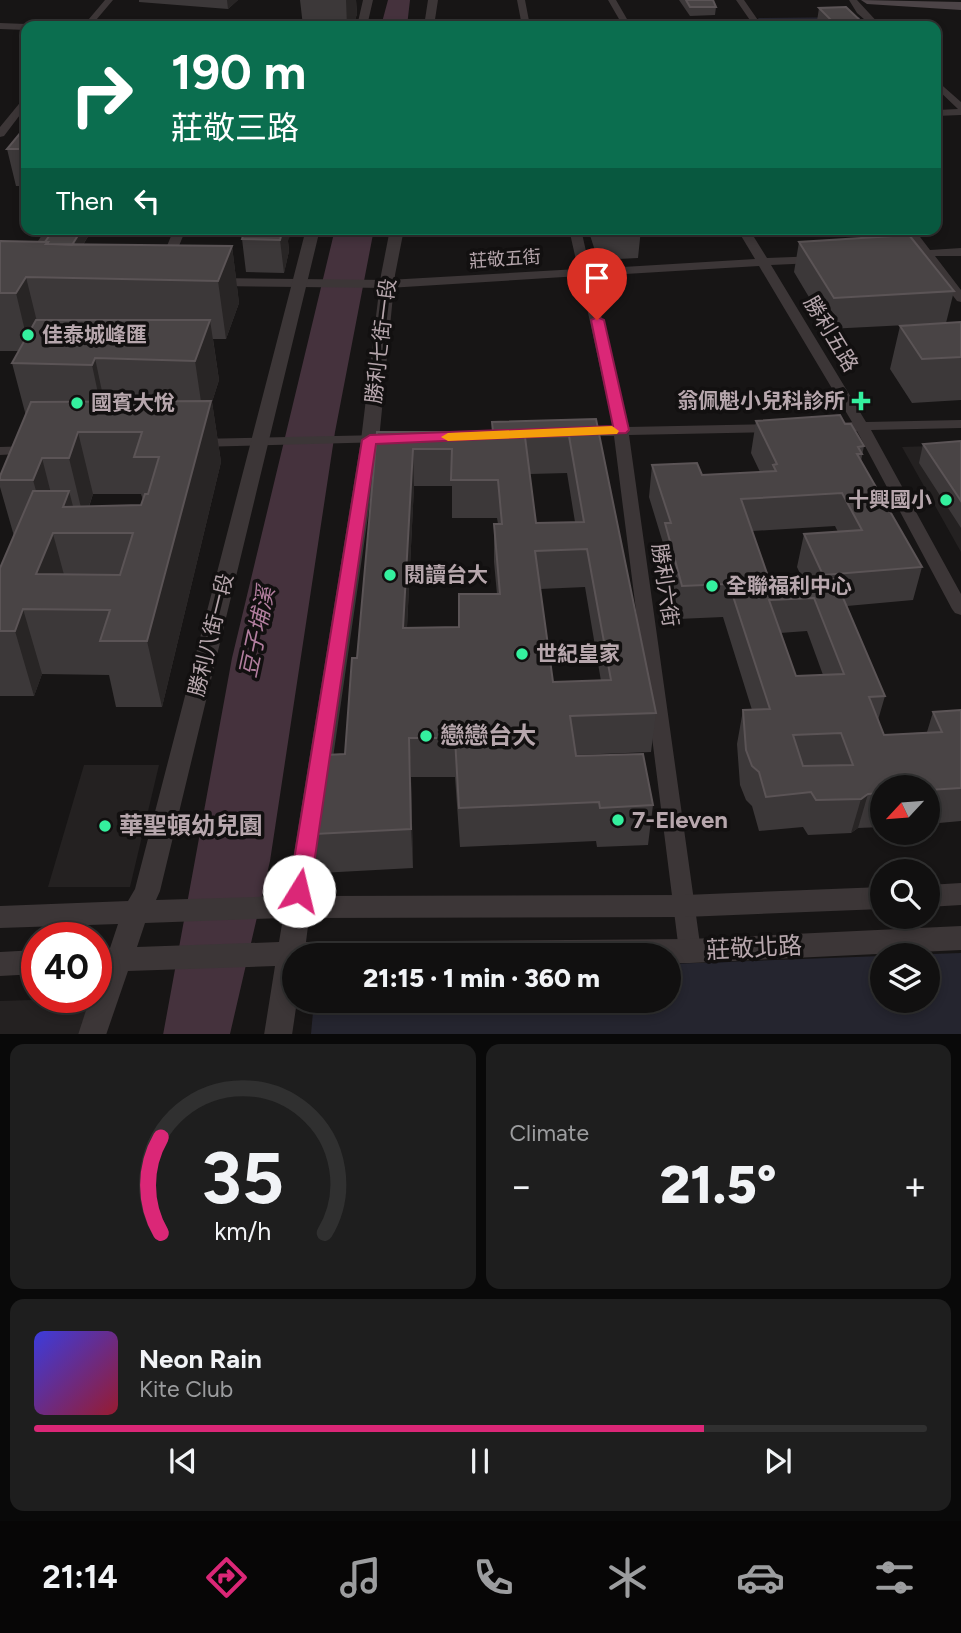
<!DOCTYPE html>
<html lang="en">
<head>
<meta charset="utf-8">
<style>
	:root { --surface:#111010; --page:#1e1e1e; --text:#f1f3f6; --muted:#9c9d9f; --line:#303030; --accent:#db2777 }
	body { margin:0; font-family:Figtree,"Noto Sans TC",sans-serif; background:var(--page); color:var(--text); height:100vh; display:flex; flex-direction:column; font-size:26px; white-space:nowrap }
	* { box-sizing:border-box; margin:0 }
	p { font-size:23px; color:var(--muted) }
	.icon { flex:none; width:38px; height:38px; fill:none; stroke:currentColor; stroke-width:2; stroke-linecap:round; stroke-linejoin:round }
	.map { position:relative; height:1034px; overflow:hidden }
	.drawer { display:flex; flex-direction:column; gap:10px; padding:10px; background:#090909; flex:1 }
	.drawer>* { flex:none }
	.guide { position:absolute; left:21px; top:21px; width:920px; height:214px; border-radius:14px; box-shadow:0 4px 10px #0003,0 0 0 2px var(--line); background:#0b6e4f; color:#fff; overflow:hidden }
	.needle { width:46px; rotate:244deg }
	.fabs { position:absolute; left:870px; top:775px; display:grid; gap:14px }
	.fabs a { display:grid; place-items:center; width:70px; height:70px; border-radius:50%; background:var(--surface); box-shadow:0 4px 10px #0003,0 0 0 2px var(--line); font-size:35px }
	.speed { position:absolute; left:21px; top:922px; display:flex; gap:14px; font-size:35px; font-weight:700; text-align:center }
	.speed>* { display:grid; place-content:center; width:91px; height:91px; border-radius:50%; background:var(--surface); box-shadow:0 4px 10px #0003,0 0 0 2px var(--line); line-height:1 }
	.speed .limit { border:10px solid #d22; background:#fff; color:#111 }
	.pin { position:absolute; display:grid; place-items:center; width:60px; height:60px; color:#fff; margin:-72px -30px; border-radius:50% 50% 50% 0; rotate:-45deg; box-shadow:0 0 7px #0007 }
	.pin .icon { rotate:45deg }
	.me { position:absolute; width:77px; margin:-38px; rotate:9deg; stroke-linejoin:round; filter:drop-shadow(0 0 5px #0008) }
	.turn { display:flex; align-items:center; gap:24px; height:147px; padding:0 35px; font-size:32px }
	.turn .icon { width:91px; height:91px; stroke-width:2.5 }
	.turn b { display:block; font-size:49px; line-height:60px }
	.then { display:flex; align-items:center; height:66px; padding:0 35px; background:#0003; gap:14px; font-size:26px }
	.big { font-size:52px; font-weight:800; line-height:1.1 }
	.drawer .card { flex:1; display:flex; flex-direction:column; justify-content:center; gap:10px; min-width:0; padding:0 24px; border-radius:14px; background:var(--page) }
	.drawer .dial { align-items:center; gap:0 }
	.dial svg { height:182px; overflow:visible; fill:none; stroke:var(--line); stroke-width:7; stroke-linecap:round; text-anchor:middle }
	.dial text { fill:var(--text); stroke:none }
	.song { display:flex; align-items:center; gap:21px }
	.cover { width:84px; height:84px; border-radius:10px; background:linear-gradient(135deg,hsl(240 70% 55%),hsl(350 70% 35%)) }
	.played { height:7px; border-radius:4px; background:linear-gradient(90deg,var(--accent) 75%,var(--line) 75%) }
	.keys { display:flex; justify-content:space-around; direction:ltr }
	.heat { display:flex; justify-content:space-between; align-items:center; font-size:38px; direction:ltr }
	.drawer .tiles { flex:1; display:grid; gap:10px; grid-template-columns:1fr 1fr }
	.card:last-child { grid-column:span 2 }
	.trip { position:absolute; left:282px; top:943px; width:399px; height:70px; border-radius:35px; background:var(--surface); box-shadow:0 4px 10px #0003,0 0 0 2px var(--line); font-weight:800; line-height:70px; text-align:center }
	.menu { display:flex; height:112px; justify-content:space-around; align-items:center; background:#070606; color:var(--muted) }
	.menu .icon { width:49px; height:49px }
	.menu .selected { color:var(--accent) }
	.menu b { font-size:32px; color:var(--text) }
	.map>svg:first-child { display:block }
	.built { fill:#242121 }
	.green { fill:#25252f }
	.water { fill:#45323d }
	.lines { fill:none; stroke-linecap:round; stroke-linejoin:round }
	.minor { fill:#3c3637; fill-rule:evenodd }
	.tertiary { fill:#3c3637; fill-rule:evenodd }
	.secondary { fill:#4c4447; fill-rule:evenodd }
	.wall { fill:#3c3839; fill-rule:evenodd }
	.shaded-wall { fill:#282525 }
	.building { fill:#494445; stroke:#5b5456; stroke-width:2; fill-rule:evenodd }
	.route { fill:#db2777; stroke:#8e194d; stroke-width:2 }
	.slow { fill:#f59e0b }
	.poi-dot { fill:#34f09e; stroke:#121010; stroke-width:2.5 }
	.labels { text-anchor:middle; stroke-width:7; stroke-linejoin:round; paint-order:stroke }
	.far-street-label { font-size:18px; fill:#b7a7ad; stroke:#121010 }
	.street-label { font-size:21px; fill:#b7a7ad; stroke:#121010 }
	.poi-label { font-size:21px; font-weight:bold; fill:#b7a7ad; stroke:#121010; text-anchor:start }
	.water-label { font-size:23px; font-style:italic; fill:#b27e9f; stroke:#121010 }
	.near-poi-label { font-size:24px; font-weight:bold; fill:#b7a7ad; stroke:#121010; text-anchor:start }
	.near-street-label { font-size:24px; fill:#b7a7ad; stroke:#121010 }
</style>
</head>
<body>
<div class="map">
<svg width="961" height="1035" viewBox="0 0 961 1035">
	<rect width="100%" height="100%" fill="#171515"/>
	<path class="built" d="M961 445V552L902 447Z
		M84 765H159L130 887H48Z
		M96 998 103 1035 0 1034V1001Z"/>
	<path class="green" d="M859 17 866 26H763L758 18Z
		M961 953V1034H311L314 1001H668L669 964 882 956V1001H928V956L903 955Z"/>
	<path class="water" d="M388 0H410L407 26H381Z
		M335 229H374L335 432 270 861 230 1034 163 1035 232 658Z"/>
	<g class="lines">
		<path class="minor" d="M105 0H113L91 26H83Z
			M517 0H525L530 26H522Z
			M608 0H616L631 26H623Z
			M736 0H744L762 26H754Z
			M849 0H857L881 26H872L857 13Z
			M0 23 26 24 30 26H26V30L0 29Z
			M936 80 961 102V115L936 116V110L958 109 936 88Z
			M26 98V107L4 136 0 137V127L23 99Z
			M46 229H58L36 262H28L26 259Z
			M174 229H186L171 265 165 269 161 268 159 265Z
			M569 229H581L590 269 755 259 737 229H749L767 258 819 256V262L815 263 771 265 866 422 961 420V428L871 430 961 594V615L955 613 952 609 857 431H834L827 427 834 423 852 422 759 266 592 276 627 427 777 424 784 428 777 432 629 435 701 951 698 958 690 961 682 958 679 951 614 436H579L572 432 579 428 613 427 580 276 388 288 215 286 209 282 215 278 388 280 578 269Z
			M902 229H914L930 250 961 248V256H935L961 290V302L957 301 923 257H900V251L918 250Z
			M381 435 388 439 386 442 197 447 190 443 197 439Z
			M32 446 39 450 37 453 0 455V447Z"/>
		<path class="tertiary" d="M363 0H373L367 26H357Z
			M428 0H438L434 26H424Z
			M306 229H320L160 891 156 900 287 896 361 440 381 275 390 229H404L395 275 379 440 313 896 685 895 882 887V909L685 917 309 918 306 942 690 939 961 926V950L690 963H668V956H294V1001H297L292 1035H264L275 966 128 971 106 1035H78L90 998H96V983L101 972H96V948H110L118 924 0 928V906L128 901 135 889ZM283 918 279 942 137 947 145 923Z
			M961 883V905L928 907V885Z
			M37 950V974L0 976V952Z"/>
		<path class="secondary" d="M861 0 961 2V10L867 4Z"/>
	</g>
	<path class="wall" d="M139 0H238L228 9 139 2Z
		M300 0H356L357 14 353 26H303Z
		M679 0H713L716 7 715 15 690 16Z
		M819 8 866 26H822L817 21Z
		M26 76V92L23 79Z
		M26 126V186H16L7 149Z
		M54 229H102L101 231 92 230 83 245 232 246 239 303 226 339H213L219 380 212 402 221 462 162 707H116L109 675 42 674 34 696H0V568L14 536 0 487V476L26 416 12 363 19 351H0V241L45 242ZM93 494H141L143 500 141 505 89 507Z
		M245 229 288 241 289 251 284 273 246 272 242 239Z
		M588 229H641L638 258 598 260Z
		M799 242 954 291 946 323 828 329 794 272Z
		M961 322V400L912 403 890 369 900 326Z
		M596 419 656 713 651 752 576 755V756L653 805 648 845 597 847 596 841 460 847 455 777H411L413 868 320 873 315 834 345 754 357 658 377 432H492V422ZM567 473 575 522 536 523 530 474ZM414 486H452V518H497L498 524H494V562L497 594 459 627 407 628ZM585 587 601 681 553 682 540 589Z
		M756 421 845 424 864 446 861 461 922 567 913 600 847 606 885 696 878 720 884 735 927 732 933 712 961 710V821L928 824V788H882V827L858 828 851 833 808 835 803 827 759 831 752 806 746 800 740 785 737 744 743 710H752L723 617 678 619 661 556 663 543 649 497 652 465 702 475 760 472 751 453ZM835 526 838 532 804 534 797 567 803 580 770 582 752 531ZM807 631 823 675 796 676 780 633Z
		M961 441V528L919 463 923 444Z"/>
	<path class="shaded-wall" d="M227 0H238L228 9Z
		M346 0H356L357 14 353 26H347Z
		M82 229H91L92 230 70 265 67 252Z
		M282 229H293L288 241 289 251 284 273 280 240Z
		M232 246 239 303 226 339 218 281Z
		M26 277 40 334 30 352 16 293Z
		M210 320 219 380 212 402 221 462 162 707 147 641 204 422 195 361Z
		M95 358 108 420 105 426 92 365Z
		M78 432 93 494 84 520 69 458Z
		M413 449 414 486 405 666 403 628Z
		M42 458 58 521 53 534 70 597 36 574 50 541 33 480Z
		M69 491 80 533 63 507Z
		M23 609 42 674 34 696 15 631Z
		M409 738 411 777 413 868 411 829Z
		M868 794 858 828 851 833 861 799Z"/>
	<path class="building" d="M686 0H713L716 7H690Z
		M846 7 866 26H837L819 8Z
		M109 21H137L134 26H105Z
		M26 126V149H7Z
		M54 229H82L72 245 48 244V242H45Z
		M245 229H283L280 240 242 239Z
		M909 235 954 291 834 298 799 242Z
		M0 241 48 242 46 244 232 246 218 281 26 277 16 293H0Z
		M36 320H210L195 361 95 358 92 365 12 363Z
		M961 322V357L922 359 900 326Z
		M211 401 147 641H100L110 610 23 609 15 631H0V568L33 491H69L63 507 141 505 145 494H148L159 457H134L142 432H78L69 458H42L33 480H0V476L31 402ZM53 533H133L120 575 36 574Z
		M840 415 845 424H851L864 446 858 447 862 454H857L922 567 823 575 804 534 862 530 842 493 741 499 770 582 835 579 885 696 869 697 884 735 942 732 933 712 961 710V788L928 790V788H882V793L868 794 861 799 816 800 811 792 766 797 759 772 752 766 746 750 743 710 770 709 729 584 682 586 665 523H671L652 465 697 463 702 475 776 471 773 465 777 464 756 421ZM814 598 844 674 796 676 769 600ZM841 733 853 765 803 766 793 735Z
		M596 419 656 713 570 716 576 756 643 754 653 805 600 808 599 802 459 808 455 738H409L411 829 315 834 326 755 345 754 352 658H357L377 432H493L492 422ZM569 436 584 522 536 523 525 437ZM413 449H452L451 480H498L502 524H494L500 594H459V627L403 628ZM587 549 611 680 553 682 535 551Z
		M961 441V501L923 444Z"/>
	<path class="route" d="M597 317 604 320 629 430 626 433 376 444 310 891 307 897 299 900 292 897 289 891 362 440 370 435 613 426 591 320Z"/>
	<path class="slow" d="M612 426 619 431 617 434 448 441 441 437 448 433Z"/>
	<g class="poi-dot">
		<circle cx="28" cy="335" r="7"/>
		<path d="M857.5 390.5h7v7h7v7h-7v7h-7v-7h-7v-7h7z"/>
		<circle cx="77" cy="403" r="7"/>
		<circle cx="946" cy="500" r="7"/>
		<circle cx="390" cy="575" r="7"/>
		<circle cx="712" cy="586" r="7"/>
		<circle cx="522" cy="654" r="7"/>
		<circle cx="426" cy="736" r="7"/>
		<circle cx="618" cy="820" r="7"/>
		<circle cx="105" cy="826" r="7"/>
	</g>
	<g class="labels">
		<g class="far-street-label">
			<text transform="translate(505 259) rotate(-4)" y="6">莊敬五街</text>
		</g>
		<g class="street-label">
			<text transform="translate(831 334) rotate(59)" y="7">勝利五路</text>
			<text transform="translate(381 341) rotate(-83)" y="7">勝利七街一段</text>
			<text transform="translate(665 585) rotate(82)" y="7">勝利六街</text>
			<text transform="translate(211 635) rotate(-76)" y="7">勝利八街一段</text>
		</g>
		<g class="poi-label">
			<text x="42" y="342">佳泰城峰匯</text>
			<text x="845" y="408" text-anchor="end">翁佩魁小兒科診所</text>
			<text x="91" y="410">國賓大悅</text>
			<text x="932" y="507" text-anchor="end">十興國小</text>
			<text x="404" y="582">閱讀台大</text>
			<text x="726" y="593">全聯福利中心</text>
			<text x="536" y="661">世紀皇家</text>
		</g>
		<g class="water-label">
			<text transform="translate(257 632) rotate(-78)" y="8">豆子埔溪</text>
		</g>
		<g class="near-poi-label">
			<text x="440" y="744">戀戀台大</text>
			<text x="632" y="828">7-Eleven</text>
			<text x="119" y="834">華聖頓幼兒園</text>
		</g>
		<g class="near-street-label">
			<text transform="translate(754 948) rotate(-3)" y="8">莊敬北路</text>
		</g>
	</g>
</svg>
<div class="fabs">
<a><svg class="needle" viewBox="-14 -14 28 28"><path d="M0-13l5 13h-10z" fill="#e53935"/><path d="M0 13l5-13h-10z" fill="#9c9d9f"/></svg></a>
<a><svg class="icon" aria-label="search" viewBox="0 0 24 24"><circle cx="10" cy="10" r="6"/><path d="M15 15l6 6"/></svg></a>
<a><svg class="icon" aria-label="layers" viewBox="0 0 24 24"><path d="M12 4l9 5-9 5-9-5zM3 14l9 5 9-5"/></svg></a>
</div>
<div class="speed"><div class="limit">40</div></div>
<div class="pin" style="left:597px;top:320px;background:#d93025"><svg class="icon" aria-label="arrive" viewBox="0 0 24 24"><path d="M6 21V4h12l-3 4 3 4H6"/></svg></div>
<svg class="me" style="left:299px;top:891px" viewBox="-20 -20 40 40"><circle r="19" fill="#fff"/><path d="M0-13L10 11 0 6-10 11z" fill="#db2777"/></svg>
<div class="trip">21:15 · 1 min · 360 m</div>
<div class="guide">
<div class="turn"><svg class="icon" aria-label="right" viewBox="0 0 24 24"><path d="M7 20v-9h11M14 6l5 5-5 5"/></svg><div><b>190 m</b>莊敬三路</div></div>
<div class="then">Then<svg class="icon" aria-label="left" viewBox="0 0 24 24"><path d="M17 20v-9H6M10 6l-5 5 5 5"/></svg></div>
</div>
</div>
<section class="drawer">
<div class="tiles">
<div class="card dial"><svg viewBox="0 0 100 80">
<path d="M14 69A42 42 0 1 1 86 69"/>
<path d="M14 69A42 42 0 0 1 14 27" stroke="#db2777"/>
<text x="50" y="56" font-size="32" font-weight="700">35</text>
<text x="50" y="72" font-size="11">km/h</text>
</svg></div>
<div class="card"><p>Climate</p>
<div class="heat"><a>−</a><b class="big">21.5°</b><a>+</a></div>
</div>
<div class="card">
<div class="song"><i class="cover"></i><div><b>Neon Rain</b><p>Kite Club</p></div></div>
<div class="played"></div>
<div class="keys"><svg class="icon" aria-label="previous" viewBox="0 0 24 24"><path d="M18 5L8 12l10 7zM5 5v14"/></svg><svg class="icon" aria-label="pause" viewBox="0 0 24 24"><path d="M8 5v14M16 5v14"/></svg><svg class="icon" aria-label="next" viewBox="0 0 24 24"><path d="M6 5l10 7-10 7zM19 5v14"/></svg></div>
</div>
</div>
</section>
<nav class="menu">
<b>21:14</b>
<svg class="icon selected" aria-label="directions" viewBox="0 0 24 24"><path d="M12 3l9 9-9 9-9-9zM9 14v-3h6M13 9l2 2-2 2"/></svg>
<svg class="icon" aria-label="music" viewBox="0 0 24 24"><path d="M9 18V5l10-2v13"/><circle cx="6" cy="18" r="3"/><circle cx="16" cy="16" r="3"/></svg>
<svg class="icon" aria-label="phone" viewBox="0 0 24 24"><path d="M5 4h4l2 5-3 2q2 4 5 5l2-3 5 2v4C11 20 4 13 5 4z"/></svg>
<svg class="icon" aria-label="climate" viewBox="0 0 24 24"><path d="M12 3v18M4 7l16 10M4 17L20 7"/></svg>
<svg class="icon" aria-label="car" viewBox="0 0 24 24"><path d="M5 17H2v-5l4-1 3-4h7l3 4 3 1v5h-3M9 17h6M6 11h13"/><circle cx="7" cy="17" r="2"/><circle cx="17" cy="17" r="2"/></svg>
<svg class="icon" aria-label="filters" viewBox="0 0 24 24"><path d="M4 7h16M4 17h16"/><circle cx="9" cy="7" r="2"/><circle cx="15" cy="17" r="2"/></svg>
</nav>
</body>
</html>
